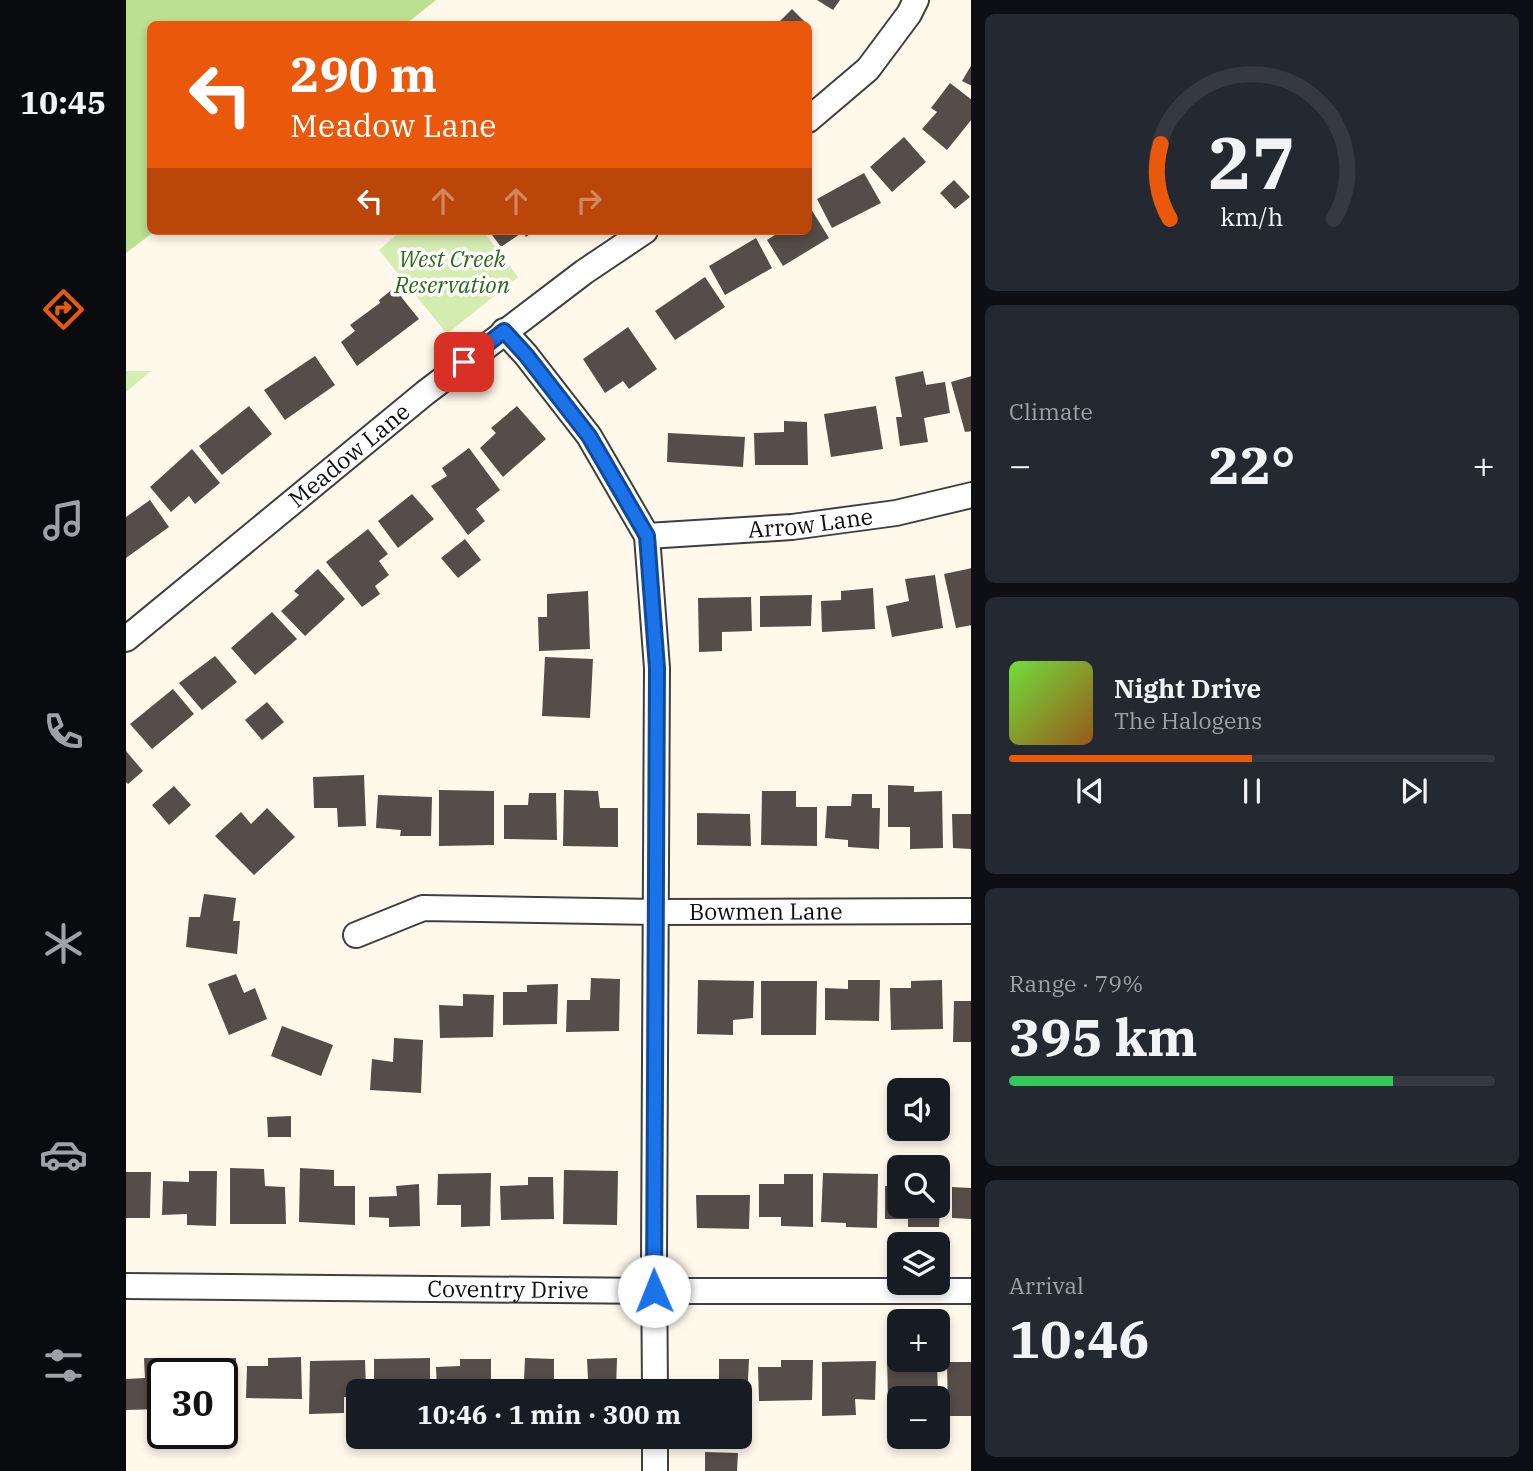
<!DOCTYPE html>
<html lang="en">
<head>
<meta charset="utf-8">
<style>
	:root { --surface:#171b24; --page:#242831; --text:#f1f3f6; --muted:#9ea1a6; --line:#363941; --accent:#ea580c }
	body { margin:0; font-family:"IBM Plex Serif",serif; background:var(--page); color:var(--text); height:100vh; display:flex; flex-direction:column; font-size:26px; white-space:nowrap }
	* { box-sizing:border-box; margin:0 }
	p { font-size:23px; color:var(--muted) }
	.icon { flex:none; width:38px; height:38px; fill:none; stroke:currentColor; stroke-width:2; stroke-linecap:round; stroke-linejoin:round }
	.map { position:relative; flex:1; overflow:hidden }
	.panel { display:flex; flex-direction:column; gap:14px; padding:14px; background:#0d0f14; width:562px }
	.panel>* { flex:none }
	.hud { position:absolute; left:21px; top:21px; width:665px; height:214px; border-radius:10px; box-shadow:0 4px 10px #0003; background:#ea580c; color:#fff; overflow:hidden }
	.fabs { position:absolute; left:761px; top:1078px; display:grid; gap:14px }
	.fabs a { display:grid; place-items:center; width:63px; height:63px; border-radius:10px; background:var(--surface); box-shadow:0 4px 10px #0003; font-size:35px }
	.speed { position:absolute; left:21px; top:1358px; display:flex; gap:14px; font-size:35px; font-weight:700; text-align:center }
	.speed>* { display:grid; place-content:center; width:91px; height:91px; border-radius:50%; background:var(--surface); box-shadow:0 4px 10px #0003; line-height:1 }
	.speed .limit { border:4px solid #111; border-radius:10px; background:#fff; color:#111 }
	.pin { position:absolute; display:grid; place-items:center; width:60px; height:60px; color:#fff; margin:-30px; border-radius:14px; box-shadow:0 4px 10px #0006 }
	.me { position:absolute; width:77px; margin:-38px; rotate:359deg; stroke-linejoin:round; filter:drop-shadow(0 0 5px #0008) }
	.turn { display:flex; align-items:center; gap:24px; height:147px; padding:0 28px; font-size:32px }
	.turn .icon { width:91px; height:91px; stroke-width:2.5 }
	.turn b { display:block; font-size:49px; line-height:60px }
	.lanes { display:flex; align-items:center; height:66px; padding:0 28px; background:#0003; justify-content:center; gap:35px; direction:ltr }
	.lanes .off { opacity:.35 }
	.big { font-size:52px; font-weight:700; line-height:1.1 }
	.panel .card { flex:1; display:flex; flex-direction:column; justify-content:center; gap:10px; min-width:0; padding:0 24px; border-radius:10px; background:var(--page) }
	.panel .dial { align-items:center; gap:0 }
	.dial svg { height:182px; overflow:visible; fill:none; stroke:var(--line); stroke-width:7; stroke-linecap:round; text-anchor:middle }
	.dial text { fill:var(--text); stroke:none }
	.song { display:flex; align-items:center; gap:21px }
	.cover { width:84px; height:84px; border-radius:10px; background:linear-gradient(135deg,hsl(100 70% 55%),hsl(30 70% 35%)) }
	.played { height:7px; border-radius:4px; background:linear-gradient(90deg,var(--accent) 50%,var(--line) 50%) }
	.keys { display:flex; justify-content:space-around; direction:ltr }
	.heat { display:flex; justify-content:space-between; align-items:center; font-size:38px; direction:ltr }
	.charge { height:10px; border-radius:5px; background:linear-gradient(90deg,#34c759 79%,var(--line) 0) }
	.trip { position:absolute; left:220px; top:1379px; width:406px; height:70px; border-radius:10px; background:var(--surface); box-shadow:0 4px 10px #0003; font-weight:700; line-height:70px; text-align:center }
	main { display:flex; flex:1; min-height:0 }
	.tabs { display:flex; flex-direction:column; width:126px; justify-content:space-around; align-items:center; background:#090b0e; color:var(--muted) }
	.tabs .icon { width:49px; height:49px }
	.tabs .selected { color:var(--accent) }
	.tabs b { font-size:32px; color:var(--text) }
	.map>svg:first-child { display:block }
	.green { fill:#d6edb1 }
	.forest { fill:#bbe08f }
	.building { fill:#564c48 }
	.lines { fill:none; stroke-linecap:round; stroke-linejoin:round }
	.minor-casing { stroke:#3f3f3f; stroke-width:28 }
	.minor { stroke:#fff; stroke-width:24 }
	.route-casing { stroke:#114b97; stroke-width:18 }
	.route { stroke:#1a73e8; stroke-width:12 }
	.labels { text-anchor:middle; stroke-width:7; stroke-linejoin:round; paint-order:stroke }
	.park-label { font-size:23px; font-style:italic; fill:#306a17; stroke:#fff }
	.street-label { font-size:23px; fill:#0c0c0c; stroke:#fff }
</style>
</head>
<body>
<main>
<nav class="tabs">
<b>10:45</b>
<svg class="icon selected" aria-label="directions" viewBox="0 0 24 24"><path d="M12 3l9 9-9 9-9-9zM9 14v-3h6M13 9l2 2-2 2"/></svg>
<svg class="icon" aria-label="music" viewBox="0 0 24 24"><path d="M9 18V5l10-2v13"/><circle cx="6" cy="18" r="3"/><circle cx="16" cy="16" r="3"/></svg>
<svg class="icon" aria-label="phone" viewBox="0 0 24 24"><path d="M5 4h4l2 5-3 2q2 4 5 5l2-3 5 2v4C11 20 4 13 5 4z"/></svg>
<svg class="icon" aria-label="climate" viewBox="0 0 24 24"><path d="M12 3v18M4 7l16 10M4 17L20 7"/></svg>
<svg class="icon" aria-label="car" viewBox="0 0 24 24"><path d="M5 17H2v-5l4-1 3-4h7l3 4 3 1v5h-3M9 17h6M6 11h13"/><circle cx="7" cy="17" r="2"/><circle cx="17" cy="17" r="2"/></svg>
<svg class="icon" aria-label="filters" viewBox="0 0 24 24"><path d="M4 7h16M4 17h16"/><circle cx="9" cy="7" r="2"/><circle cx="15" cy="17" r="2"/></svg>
</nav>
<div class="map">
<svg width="846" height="1471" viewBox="0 0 846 1471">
	<rect width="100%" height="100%" fill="#fff9ec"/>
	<path class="green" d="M275 231H357L392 277 321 334 253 250Z
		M0 371H25L0 392Z"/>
	<path class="forest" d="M0 0H310L280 24H24V231H29L0 253Z"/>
	<path class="building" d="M691 0H714L707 10Z
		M666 9 681 24H651Z
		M846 64V86L836 81Z
		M824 83 846 100V119L821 150 796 129 811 112 805 108Z
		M778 137 800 162 766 192 744 167Z
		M738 173 755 203 706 228 691 199Z
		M828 180 844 197 829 209 814 193Z
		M682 204 703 238 657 266 641 240 655 231H682Z
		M363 231H408L400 237 397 232 375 247Z
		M630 238 646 268 599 295 583 266Z
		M579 277 599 307 549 340 529 311Z
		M268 288 293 319 231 366 215 342 229 331 224 325 254 303 253 300Z
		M502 327 531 369 503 389 497 381 479 393 457 359Z
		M189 356 209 385 159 420 138 390Z
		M797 371 800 385 819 382 824 413 798 418 802 442 774 446 770 417H776L769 377Z
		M846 376V431L839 432 825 382Z
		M123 406 146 434 96 475 73 446Z
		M391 406 420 439 377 477 354 448 370 433 365 428Z
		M750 406 757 449 705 457 698 414Z
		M658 421 681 422 682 465H629L628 433 658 432Z
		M542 433 619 437 617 467 541 462Z
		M343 448 374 490 350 509 359 521 342 535 305 486 321 476 316 468Z
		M66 449 94 483 69 504 63 496 45 512 24 487Z
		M286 494 308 519 272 548 252 521Z
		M24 500 43 527 0 558V517Z
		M242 529 262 554 253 561 263 575 249 586 254 594 236 607 200 562Z
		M339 539 355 560 332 578 315 558Z
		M846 568V625L830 628 818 574Z
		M192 569 219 599 179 636 155 611 173 595 168 591Z
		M809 575 817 628 766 637 760 606 783 601 779 579Z
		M747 588 749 629 696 632 695 601 715 600V591Z
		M462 591 464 649 413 651 412 617H421V594Z
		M686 595 685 626 634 627V596Z
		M625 597 626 631 596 632V651L573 652 572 598Z
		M146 612 171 639 129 675 105 648Z
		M89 656 111 682 76 710 53 683Z
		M419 657 467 659 464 718 416 716Z
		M47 689 68 714 26 749 4 724Z
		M141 702 158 722 136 740 119 720Z
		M0 751 17 771 2 784 0 782Z
		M238 775 240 826 212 827 211 808H188L187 777Z
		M762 785 788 786V792L816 791 817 848 784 849V827H762Z
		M48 786 65 805 43 825 26 805Z
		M313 790 368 791V845L313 846Z
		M438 790 472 791 474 808H492V847L437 846Z
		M636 791H670V807H691V846L635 845Z
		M403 793H430L431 840 378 839V805H402Z
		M726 794H746V808H754L753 849 722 847V840L699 838 701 806H725Z
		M252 795 306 797 305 836H274L275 830 250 828Z
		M141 808 169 837 128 875 89 836 115 812 125 824Z
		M571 813 624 814 625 846 571 845Z
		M826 814H846V849L827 848Z
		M78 894 110 898 107 921H114L111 954 60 947 63 917H74Z
		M110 974 118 993 129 988 141 1019 103 1035 82 984Z
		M465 978 494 979 493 1031 440 1032 441 1000H464Z
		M572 980 628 981 627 1018 607 1020V1035L571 1034Z
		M722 980H754L753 1021 699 1020V988L722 989Z
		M816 980 817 1029 765 1030 764 988H785V981Z
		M635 981H691L690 1035H635Z
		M432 984 431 1024 377 1025V992H401V985Z
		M337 994 368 995 367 1037 314 1038 313 1005 337 1006Z
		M828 1001H846V1042H827Z
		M156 1026 207 1045 195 1076 145 1056Z
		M268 1038 297 1040 295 1093 244 1090 246 1059 267 1062Z
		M165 1116V1137H142L141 1117Z
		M104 1168 138 1169 139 1186 159 1187 160 1224H104Z
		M174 1168 208 1170V1186H229V1225L173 1222Z
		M438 1170 492 1171 491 1225 437 1224Z
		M63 1171H91L90 1226 61 1225V1214L36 1215 37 1181 63 1182Z
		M0 1172H25L24 1218H0Z
		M365 1173 364 1226 335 1227V1205H311L312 1174Z
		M697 1173 752 1174 751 1228 720 1227V1223L695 1222Z
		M658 1174H687V1227L655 1226V1217H633V1184H658Z
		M402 1177H427L428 1219 375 1220 374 1186 402 1185Z
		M293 1184 294 1226 263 1227V1218L243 1217V1197L271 1196 270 1186Z
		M759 1186H774V1206H814L813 1227H782V1219H759Z
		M826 1187 846 1188V1219L826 1218Z
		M570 1195H624L623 1229 571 1228Z
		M175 1357 176 1399 120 1398 121 1366H142V1358Z
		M18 1358H46V1374H37V1409L0 1410V1379L19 1378Z
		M110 1358 111 1398H96V1374H58V1366H80V1359Z
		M304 1358V1391H248V1359Z
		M399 1358 428 1359V1391H376L375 1379 398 1380Z
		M491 1358 490 1391H439V1379H462L461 1359Z
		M334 1359H365V1391H311L310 1367 334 1366Z
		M593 1359H623L620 1424H614V1391H569V1380H593Z
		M774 1359 811 1360 812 1398H774V1400H762L761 1360Z
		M239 1360 240 1391H233V1397H218V1413L183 1414 184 1361Z
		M655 1360H687L686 1400 633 1401 632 1367H655Z
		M750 1361 749 1400 729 1399 730 1415 696 1416V1362Z
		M821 1362H846V1416H822Z
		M579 1452 612 1453 611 1471H579Z"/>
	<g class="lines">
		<defs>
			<g id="minor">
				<path d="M682 120 742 69 783 14 790 0"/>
				<path d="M378 331 400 355 463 436 521 536 531 668 528 1257 529 1391"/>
				<path id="s1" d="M521 536 666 527 770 513 846 495"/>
				<path id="s2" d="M0 639 299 393 458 272 519 231"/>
				<path id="s3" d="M230 935 297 908 530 912 846 911"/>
				<path id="s4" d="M0 1286 528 1291H846"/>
				<path d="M529 1437V1471"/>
			</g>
		</defs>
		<use href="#minor" class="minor-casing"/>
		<use href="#minor" class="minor"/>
	</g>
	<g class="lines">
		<defs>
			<path id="route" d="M338 362 378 331 400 355 463 436 521 536 531 668 528 1291"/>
		</defs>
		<use href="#route" class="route-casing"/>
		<use href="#route" class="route"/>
	</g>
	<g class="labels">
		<g class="park-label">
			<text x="326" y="267">West Creek<tspan x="326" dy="26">Reservation</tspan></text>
		</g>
		<g class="street-label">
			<text dy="8" stroke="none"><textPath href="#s2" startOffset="289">Meadow Lane</textPath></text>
			<text dy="8" stroke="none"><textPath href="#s1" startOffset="164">Arrow Lane</textPath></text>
			<text dy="8" stroke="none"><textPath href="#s3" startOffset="415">Bowmen Lane</textPath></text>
			<text dy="8" stroke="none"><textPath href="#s4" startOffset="382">Coventry Drive</textPath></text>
		</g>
	</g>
</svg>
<div class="fabs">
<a><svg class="icon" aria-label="sound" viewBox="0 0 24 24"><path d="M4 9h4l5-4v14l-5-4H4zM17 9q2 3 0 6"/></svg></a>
<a><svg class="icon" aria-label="search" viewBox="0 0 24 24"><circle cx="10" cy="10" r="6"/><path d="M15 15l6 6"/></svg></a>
<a><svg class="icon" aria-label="layers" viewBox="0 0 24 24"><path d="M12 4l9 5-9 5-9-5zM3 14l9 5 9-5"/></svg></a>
<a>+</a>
<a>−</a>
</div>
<div class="speed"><div class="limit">30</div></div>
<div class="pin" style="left:338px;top:362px;background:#d93025"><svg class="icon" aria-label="arrive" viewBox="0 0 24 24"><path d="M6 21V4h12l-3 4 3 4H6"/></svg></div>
<svg class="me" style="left:528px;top:1291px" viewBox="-20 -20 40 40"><circle r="19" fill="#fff"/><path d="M0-13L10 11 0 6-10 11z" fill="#1a73e8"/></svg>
<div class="trip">10:46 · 1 min · 300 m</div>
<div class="hud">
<div class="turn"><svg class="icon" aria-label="left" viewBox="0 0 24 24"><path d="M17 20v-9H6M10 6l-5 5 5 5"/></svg><div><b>290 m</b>Meadow Lane</div></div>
<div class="lanes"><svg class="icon" aria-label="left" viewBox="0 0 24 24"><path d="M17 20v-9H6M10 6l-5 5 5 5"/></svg><svg class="icon off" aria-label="ahead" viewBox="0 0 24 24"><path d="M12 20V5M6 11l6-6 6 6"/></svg><svg class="icon off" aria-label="ahead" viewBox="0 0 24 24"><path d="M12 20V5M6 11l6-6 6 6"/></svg><svg class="icon off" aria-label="right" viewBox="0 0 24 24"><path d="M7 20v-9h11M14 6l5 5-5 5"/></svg></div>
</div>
</div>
<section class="panel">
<div class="card dial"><svg viewBox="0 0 100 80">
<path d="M14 69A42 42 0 1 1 86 69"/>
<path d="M14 69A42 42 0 0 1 10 36" stroke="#ea580c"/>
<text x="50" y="56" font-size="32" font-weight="700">27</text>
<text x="50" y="72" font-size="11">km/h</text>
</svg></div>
<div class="card"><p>Climate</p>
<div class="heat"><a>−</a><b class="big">22°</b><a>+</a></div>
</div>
<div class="card">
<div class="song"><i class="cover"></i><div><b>Night Drive</b><p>The Halogens</p></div></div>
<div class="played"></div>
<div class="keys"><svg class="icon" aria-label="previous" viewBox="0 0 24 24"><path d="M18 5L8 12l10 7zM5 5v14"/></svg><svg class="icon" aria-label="pause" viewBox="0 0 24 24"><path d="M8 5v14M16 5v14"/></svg><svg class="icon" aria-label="next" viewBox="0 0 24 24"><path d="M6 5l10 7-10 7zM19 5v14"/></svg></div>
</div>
<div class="card"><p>Range · 79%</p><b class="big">395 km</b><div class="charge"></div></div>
<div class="card"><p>Arrival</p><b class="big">10:46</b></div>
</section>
</main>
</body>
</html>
